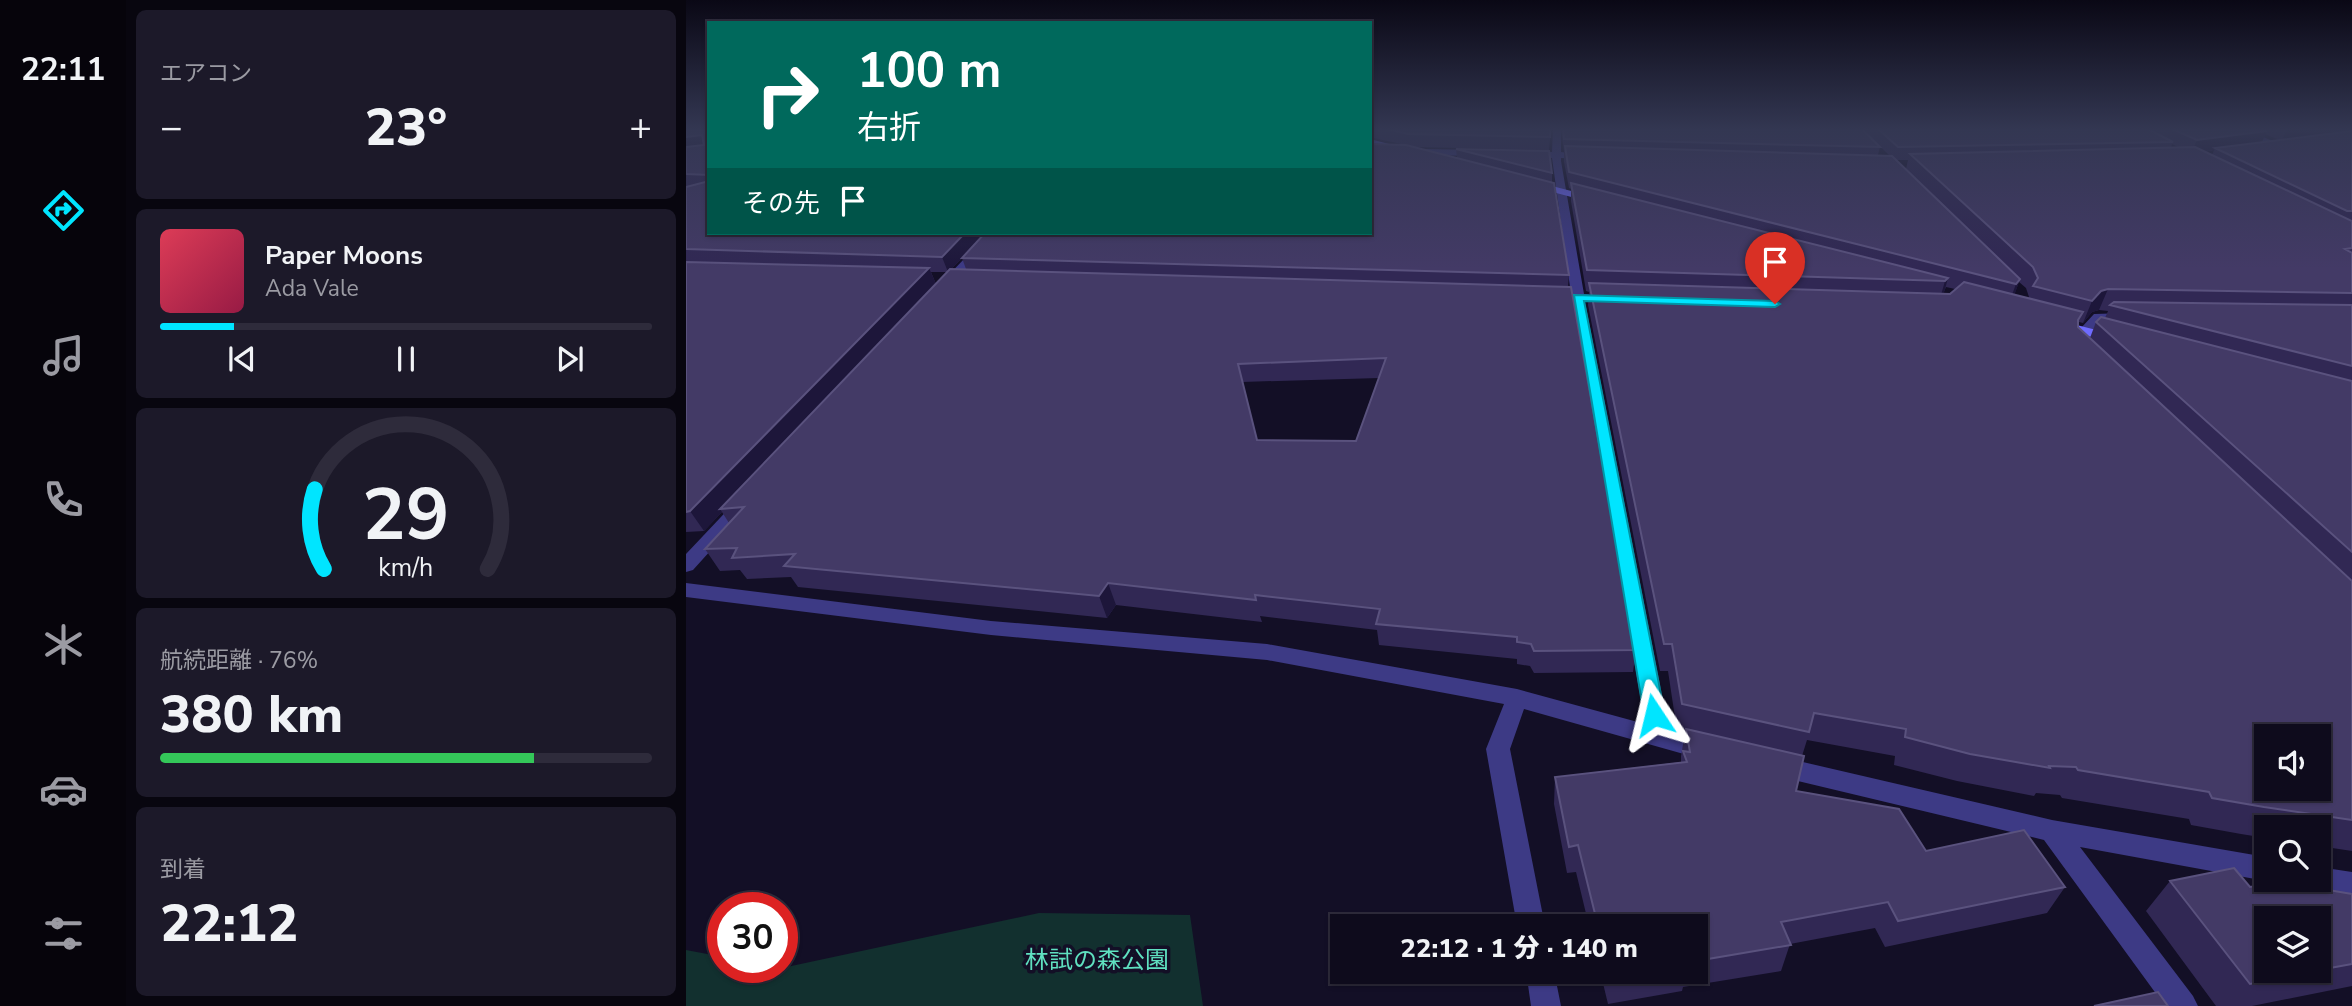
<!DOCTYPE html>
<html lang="ja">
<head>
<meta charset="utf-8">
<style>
	:root { --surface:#0e0b1c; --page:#1c1929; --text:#f1f3f6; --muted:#9b9ba3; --line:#2e2b3b; --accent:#00e5ff }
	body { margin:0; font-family:"Nunito Sans","Noto Sans JP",sans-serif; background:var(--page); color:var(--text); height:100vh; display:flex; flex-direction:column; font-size:26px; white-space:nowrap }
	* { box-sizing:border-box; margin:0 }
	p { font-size:23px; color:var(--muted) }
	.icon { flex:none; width:38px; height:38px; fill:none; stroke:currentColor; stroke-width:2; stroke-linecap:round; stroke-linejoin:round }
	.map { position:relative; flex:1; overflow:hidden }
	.sheet { display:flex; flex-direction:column; gap:10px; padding:10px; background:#08060f; width:560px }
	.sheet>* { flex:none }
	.banner { position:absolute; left:21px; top:21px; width:665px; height:214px; border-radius:0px; box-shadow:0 2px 5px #0004,0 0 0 2px var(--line); background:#00695c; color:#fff; overflow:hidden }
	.fabs { position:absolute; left:1568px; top:724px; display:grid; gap:14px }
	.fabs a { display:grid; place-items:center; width:77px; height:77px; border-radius:0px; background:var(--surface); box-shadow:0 2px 5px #0004,0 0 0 2px var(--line); font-size:35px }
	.speed { position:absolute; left:21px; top:892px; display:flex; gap:14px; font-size:35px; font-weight:700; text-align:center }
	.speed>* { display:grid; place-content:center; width:91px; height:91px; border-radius:50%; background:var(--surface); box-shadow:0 2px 5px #0004,0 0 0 2px var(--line); line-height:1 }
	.speed .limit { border:10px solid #d22; background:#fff; color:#111 }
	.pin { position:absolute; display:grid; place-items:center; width:60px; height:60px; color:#fff; margin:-72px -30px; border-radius:50% 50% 50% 0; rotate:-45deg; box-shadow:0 0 7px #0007 }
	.pin .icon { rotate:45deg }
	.me { position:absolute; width:77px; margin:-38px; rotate:350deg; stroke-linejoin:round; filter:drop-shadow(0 0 5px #0008) }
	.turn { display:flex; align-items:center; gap:24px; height:147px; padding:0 35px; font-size:32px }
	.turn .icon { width:91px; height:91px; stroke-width:2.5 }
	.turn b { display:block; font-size:49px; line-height:60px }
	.then { display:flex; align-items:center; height:66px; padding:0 35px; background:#0003; gap:14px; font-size:26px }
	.big { font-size:52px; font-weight:800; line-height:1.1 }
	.sheet .card { flex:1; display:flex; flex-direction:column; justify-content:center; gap:10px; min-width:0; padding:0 24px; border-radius:10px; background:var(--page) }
	.sheet .dial { align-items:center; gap:0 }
	.dial svg { height:182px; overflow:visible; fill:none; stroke:var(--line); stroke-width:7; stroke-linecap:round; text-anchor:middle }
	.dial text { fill:var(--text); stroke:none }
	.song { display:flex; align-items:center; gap:21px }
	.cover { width:84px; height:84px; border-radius:10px; background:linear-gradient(135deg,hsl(350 70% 55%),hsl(340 70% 35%)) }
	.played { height:7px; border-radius:4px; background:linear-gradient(90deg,var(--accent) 15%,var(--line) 15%) }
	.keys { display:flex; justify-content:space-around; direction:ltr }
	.heat { display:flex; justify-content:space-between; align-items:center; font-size:38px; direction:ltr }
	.charge { height:10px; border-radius:5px; background:linear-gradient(90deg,#34c759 76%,var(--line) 0) }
	.trip { position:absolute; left:644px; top:914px; width:378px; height:70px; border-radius:0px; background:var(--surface); box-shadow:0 2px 5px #0004,0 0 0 2px var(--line); font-weight:800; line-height:70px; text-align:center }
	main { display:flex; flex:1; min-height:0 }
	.tab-bar { display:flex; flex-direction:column; width:126px; justify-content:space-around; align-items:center; background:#06040b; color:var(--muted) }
	.tab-bar .icon { width:49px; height:49px }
	.tab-bar .active { color:var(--accent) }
	.tab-bar b { font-size:32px; color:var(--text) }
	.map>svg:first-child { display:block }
	.green { fill:#12302f }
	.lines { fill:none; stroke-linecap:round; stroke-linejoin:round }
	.minor { fill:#3d3a85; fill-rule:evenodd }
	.secondary { fill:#6f6bff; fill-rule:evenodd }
	.wall { fill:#312854; fill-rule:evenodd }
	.shaded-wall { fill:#1d163a }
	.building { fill:#433a66; stroke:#5a527e; stroke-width:2; fill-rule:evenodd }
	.route { fill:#00e5ff; stroke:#0095a6; stroke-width:2 }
	.labels { text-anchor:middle; stroke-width:7; stroke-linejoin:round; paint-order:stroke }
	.near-park-label { font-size:24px; fill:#5fe0c0; stroke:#130f26 }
</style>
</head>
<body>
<main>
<nav class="tab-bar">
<b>22:11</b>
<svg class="icon active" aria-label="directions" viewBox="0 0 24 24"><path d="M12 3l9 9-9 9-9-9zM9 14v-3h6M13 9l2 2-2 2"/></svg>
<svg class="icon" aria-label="music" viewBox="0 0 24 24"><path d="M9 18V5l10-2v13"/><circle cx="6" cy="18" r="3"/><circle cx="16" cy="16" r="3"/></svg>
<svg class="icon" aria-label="phone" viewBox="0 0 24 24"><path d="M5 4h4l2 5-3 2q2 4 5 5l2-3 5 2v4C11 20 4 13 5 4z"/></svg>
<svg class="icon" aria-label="climate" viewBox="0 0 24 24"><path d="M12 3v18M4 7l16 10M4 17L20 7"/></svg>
<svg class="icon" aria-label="car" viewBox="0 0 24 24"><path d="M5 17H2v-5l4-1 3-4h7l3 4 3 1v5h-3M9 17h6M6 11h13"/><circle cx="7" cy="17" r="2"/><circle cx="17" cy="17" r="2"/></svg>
<svg class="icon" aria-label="filters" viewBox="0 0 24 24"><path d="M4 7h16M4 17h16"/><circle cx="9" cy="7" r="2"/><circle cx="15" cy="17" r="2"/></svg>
</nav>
<section class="sheet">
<div class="card"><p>エアコン</p>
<div class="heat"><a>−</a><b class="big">23°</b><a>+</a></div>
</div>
<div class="card">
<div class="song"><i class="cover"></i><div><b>Paper Moons</b><p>Ada Vale</p></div></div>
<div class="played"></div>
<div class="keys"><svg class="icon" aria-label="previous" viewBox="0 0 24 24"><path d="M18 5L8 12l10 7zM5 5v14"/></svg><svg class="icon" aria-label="pause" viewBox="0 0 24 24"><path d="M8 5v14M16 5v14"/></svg><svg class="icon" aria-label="next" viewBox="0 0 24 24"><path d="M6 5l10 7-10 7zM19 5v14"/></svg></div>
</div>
<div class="card dial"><svg viewBox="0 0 100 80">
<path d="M14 69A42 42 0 1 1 86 69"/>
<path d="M14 69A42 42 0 0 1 10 34" stroke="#00e5ff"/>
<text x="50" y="56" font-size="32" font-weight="700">29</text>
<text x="50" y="72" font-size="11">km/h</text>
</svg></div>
<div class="card"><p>航続距離 · 76%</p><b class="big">380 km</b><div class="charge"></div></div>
<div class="card"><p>到着</p><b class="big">22:12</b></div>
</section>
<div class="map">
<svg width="1666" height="1006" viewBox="0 0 1666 1006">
	<rect width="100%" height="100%" fill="#130f26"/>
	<path class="green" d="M353 913 504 915 517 1006H0V950L37 957V968H96Z"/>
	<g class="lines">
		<path class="minor" d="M867 128H875V152L906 156 901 159 875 158V161L898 294 925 295 931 299 925 303 899 302 983 731 1027 743 1031 750 1027 757 1019 760 838 709 824 749 859 926H831L800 749 818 704 581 660 305 635 0 597V583L305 621 581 644 831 689 959 724 886 301H866L860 297 866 293 885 294 866 158 837 154 842 151 866 152Z
			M1546 128H1557L1600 147 1593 149Z
			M684 148 793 150 798 153 793 156 684 154Z
			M303 233H314L263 289H255V283Z
			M1441 313 1446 314V320L1417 321 1406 332 1397 350H1387L1385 347 1395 328 1408 314Z
			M57 499 66 504 63 508 7 570 0 572V554L51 500Z
			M1091 756 1366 820 1580 857V880H1582L1580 881 1394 847 1507 996 1512 1006H1479L1358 840 1091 776 1083 773 1079 766 1083 759Z
			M1633 867 1666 872V898L1624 888 1620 880H1633Z
			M840 971H868L875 1006H845Z"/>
		<path class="secondary" d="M684 139 718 148 719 150 715 153 684 145Z
			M847 181 912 198 913 200 908 203 844 186 842 184Z
			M1375 321 1434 336 1436 339 1429 343 1370 328 1368 325Z"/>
	</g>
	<path class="wall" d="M0 128H23V233H684L715 144 684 137V128H865L863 150 728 147 771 158 770 149 866 173V182L883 275 882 287 950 650 947 672 848 673 844 666 831 664V659L693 645 691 630 574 616 576 622 430 605 421 618 112 587 105 577 61 579 54 570 34 571 19 549 43 523 36 512 18 531 0 532ZM276 258 280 269H265ZM245 272H261L250 284ZM693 378 670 441 571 440 556 382Z
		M875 128H1666V851L1633 846V828H1580V838L1555 834 1505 825 1503 819 1376 798 1374 795 1350 793 1348 796 1271 781 1208 765 1209 756 1121 740 1116 756 1110 791 1240 851 1379 887 1361 913 1199 947 1189 928 1104 944 1095 971 997 987 996 991 922 1004 914 971H1010V926H903L890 872 881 873 868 804 869 777 995 762V756L999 733 991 731 982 671H974L902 305 903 292 900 291 885 201V189L883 188 878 162V151ZM1177 130 1204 156 1192 155 1194 147ZM1579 134 1593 140 1575 142ZM1486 144 1494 148H1485ZM1528 150 1526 155 1518 152ZM1210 160H1222L1220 169ZM1333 282 1340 288 1343 297V299L1328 295ZM1260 287 1269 289 1264 294H1257ZM1413 310 1422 311 1419 318 1410 322 1404 338 1392 327V324L1393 322 1397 323 1406 312Z
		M1484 881 1666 894V986L1566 1006H1530L1460 911ZM1633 919V971H1580Z"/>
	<path class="shaded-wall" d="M1608 128H1666V131L1595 141 1602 129Z
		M1581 131 1575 144 1529 148 1528 150 1505 153 1511 140Z
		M16 135 23 147 0 152V137Z
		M279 233H300L262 272 256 257Z
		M243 268 250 284 34 509 36 512 18 531 4 511Z
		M1262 278 1256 300 1253 302 1259 281Z
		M1334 279 1327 299 1323 303 1330 284Z
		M1422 289 1413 310 1406 312 1397 323 1406 301 1415 291Z
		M422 583 430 605 421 618 413 596Z"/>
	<path class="building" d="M0 128H23V175L0 174V147L18 145 16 135 0 137Z
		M698 128H864V137L722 134Z
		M877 128H1175L1194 147 878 139Z
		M1191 128H1460L1487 142 1212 147Z
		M1484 128H1573L1581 131 1511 140Z
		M1666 131V211H1661L1529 148Z
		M684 144 720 145 868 183 883 275 276 258 299 233H684Z
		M879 146 1206 156 1334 279 1330 284 883 172Z
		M1509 147 1666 221V248L1659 249 1666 253V293L1422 289 1415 291 1406 301 1347 286 1352 278 1347 267 1224 154Z
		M770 149 863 151 866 173Z
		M23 181V233H279L256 257 0 249V187Z
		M885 183 1262 278 1259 281 901 270Z
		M0 262 243 268 4 511 0 512Z
		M264 269 885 287 950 650 848 651 845 644 831 642V637L690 624 694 609 569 595 570 600 422 583 413 596 98 566 109 554 46 558 51 548 19 549 58 507 34 509ZM700 358 670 441 571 440 552 364Z
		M1278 282 1397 312 1392 320V327L1666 581V820L1578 807 1526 798 1523 792 1392 770 1390 767 1363 766 1364 768 1284 754 1219 737 1220 729 1128 713 1123 732 996 704 986 644H978L903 283 1264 294ZM1580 737H1633V789H1580Z
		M1428 302 1666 305V366L1424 305Z
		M1415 317 1666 381V552L1410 322Z
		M1000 729 1118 756 1110 791 1213 809 1240 851 1338 830 1379 887 1212 921 1202 902 1095 922 1105 945 1010 961V926H912L892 845 883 847 869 777 1001 762 997 751 1004 752Z
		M1548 868 1564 887 1595 882 1666 894V964L1633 970V919H1580V971H1629L1564 984 1484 881Z
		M923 971H969L925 979Z
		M1472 992 1482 1006H1408Z"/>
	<linearGradient id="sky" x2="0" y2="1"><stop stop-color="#0a0815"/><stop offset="0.48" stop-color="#333752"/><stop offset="1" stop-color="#333752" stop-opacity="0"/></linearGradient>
	<rect width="1666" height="269" fill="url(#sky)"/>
	<path class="route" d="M888 295 1089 301 1094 304 1089 307 898 301 979 715 976 720H961L958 715Z"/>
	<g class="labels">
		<g class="near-park-label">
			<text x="411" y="968">林試の森公園</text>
		</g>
	</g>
</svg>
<div class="fabs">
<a><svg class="icon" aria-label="sound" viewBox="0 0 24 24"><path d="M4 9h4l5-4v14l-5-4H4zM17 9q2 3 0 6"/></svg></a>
<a><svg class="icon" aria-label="search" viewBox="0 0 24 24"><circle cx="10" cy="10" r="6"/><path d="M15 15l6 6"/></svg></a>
<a><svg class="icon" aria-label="layers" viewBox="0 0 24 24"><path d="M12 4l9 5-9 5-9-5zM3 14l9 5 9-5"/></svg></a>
</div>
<div class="speed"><div class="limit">30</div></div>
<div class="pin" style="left:1089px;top:304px;background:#d93025"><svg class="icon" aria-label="arrive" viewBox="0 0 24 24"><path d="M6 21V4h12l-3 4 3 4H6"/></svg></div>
<svg class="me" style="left:968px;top:715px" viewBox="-20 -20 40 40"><path d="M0-17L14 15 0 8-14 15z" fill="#00e5ff" stroke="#fff" stroke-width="4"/></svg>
<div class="trip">22:12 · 1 分 · 140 m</div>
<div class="banner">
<div class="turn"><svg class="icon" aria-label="right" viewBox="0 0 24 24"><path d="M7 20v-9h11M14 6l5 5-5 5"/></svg><div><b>100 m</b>右折</div></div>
<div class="then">その先<svg class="icon" aria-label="arrive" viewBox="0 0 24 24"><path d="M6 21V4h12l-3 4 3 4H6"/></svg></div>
</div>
</div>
</main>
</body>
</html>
